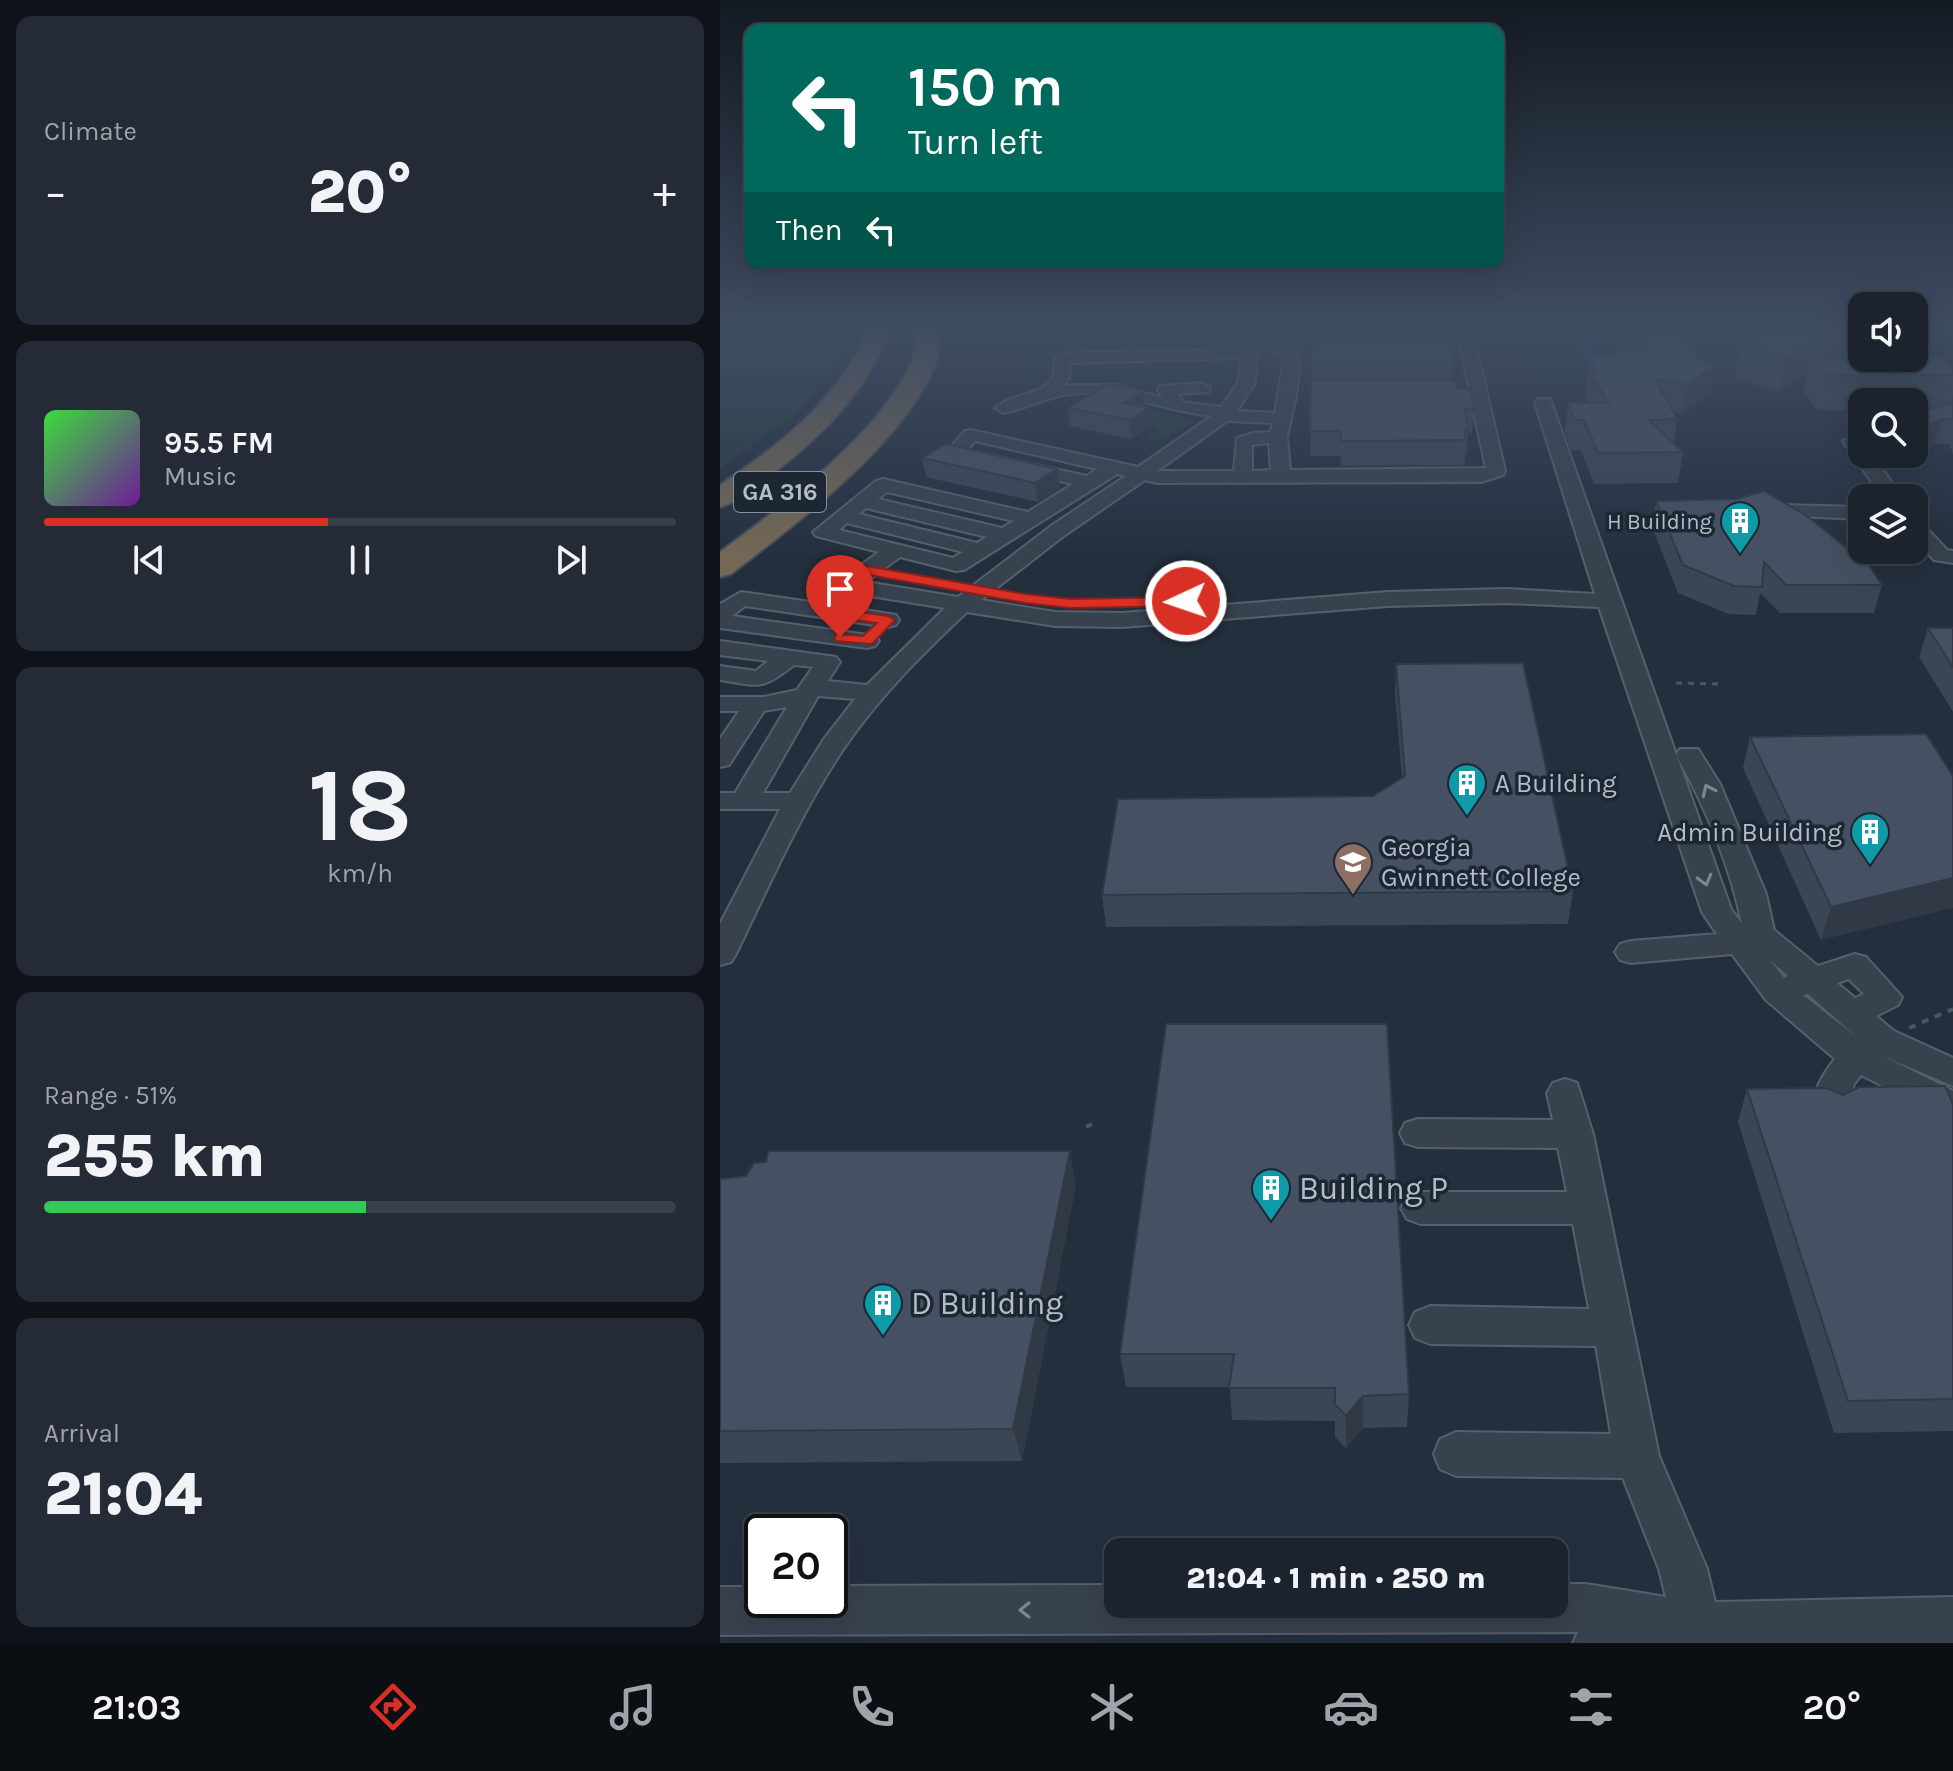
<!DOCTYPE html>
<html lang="en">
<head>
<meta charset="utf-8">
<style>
	:root { --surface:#1b232e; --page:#242b36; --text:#f1f3f6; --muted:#a0a4aa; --line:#39404a; --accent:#d93025 }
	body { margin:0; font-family:Karla,sans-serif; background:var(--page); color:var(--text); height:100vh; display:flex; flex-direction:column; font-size:30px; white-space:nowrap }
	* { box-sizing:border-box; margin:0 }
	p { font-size:26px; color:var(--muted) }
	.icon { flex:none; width:44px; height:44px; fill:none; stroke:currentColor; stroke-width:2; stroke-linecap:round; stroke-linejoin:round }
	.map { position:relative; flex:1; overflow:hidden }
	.side { display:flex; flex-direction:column; gap:16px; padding:16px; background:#0f1319; width:720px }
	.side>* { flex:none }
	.hud { position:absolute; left:24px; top:24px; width:760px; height:244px; border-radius:16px; box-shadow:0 8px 32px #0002,0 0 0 2px var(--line); background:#00695c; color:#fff; overflow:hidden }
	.fabs { position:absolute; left:1128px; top:292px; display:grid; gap:16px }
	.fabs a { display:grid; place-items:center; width:80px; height:80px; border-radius:16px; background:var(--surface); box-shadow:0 8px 32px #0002,0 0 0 2px var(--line); font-size:40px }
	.speed { position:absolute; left:24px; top:1514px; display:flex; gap:16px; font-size:40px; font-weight:700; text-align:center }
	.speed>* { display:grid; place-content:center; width:104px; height:104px; border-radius:50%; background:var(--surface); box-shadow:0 8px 32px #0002,0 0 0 2px var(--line); line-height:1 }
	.speed .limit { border:4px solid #111; border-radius:12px; background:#fff; color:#111 }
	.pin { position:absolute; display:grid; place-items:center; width:68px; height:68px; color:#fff; margin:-82px -34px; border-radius:50% 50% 50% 0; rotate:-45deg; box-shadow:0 0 8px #0007 }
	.pin .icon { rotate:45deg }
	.me { position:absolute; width:88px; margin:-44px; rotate:267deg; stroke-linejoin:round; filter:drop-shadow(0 0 6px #0008) }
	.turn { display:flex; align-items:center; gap:28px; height:168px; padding:0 32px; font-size:36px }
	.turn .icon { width:104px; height:104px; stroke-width:2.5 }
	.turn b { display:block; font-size:56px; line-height:68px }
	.then { display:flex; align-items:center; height:76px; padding:0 32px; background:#0003; gap:16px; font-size:30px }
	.big { font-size:60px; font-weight:800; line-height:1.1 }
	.side .widget { flex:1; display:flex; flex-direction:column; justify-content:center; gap:12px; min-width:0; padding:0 28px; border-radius:16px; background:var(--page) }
	.side .dial { align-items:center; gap:0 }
	.dial b { font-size:104px; line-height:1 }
	.song { display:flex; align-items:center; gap:24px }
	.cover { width:96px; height:96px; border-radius:12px; background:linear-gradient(135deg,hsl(120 70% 55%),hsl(280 70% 35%)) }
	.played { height:8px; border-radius:4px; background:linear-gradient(90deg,var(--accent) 45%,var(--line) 45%) }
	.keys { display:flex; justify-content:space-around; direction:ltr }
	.heat { display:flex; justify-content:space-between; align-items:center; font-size:44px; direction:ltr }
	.charge { height:12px; border-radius:6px; background:linear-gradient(90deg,#34c759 51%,var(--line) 0) }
	.trip { position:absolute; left:384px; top:1538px; width:464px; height:80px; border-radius:16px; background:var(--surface); box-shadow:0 8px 32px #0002,0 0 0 2px var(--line); font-weight:800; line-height:80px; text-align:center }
	.dock { display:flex; height:128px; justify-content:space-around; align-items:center; background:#0b0e12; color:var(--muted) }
	.dock .icon { width:56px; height:56px }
	.dock .current { color:var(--accent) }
	.dock b { font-size:36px; color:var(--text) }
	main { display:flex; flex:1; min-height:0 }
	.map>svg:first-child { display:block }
	.green { fill:#263c3f }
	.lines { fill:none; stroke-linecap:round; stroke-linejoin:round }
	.stream { stroke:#394c67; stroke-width:4 }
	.minor-casing { stroke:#565f6c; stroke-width:4 }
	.highway-casing { stroke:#434c59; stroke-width:4 }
	.path-far1 { stroke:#44595c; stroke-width:3; stroke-dasharray:6 6; stroke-linecap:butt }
	.path { stroke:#44595c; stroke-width:4; stroke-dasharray:7 7; stroke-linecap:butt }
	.minor { fill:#38414e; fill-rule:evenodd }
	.highway { fill:#746855; fill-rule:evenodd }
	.wall { fill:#3b4654 }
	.shaded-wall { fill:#303945 }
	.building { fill:#455162; stroke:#303945; stroke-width:2 }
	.oneway { stroke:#7c8592 }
	.route { fill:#d93025; stroke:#8d1f18; stroke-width:2 }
	.labels { text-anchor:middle; stroke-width:7; stroke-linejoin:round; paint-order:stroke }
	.far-poi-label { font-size:22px; fill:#b4bcc9; stroke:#1d2633; text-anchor:end }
	.shield { fill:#1d2633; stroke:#878f9c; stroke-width:2 }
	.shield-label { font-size:24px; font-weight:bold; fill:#b4bcc9 }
	.poi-label { font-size:26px; fill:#b4bcc9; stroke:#1d2633; text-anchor:start }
	.near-poi-label { font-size:32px; fill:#b4bcc9; stroke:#1d2633; text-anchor:start }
</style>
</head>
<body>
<main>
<section class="side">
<div class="widget"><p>Climate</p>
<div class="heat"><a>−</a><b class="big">20°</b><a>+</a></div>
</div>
<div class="widget">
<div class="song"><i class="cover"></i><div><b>95.5 FM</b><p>Music</p></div></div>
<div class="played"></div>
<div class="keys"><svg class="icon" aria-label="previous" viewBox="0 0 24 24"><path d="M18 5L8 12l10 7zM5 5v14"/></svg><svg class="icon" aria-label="pause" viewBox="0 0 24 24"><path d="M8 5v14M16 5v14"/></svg><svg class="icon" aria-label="next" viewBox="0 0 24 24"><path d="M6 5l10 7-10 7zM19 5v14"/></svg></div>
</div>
<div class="widget dial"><b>18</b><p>km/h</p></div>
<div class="widget"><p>Range · 51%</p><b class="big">255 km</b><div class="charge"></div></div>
<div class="widget"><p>Arrival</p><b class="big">21:04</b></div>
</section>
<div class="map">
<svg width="1233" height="1643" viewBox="0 0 1233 1643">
	<rect width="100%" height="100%" fill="#242f3e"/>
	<path class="green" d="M0 329H139L136 340 76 414 0 468Z
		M431 408 474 421 457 433 447 431 453 433 439 441 425 438 438 429 410 421Z"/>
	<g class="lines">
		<path class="stream" d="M855 329 871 358"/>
		<defs>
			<path id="minor" d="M518 329H533L536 341 568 343 580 358 576 396 567 437 570 470 766 468 740 346 748 341 756 346 785 471 783 475 761 482 437 483 425 480 345 535 261 600 335 612 402 613 668 592 786 589 875 594 815 403 818 399H830L1011 909 1022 924C1010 866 985 806 956 755L960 749H978L1000 784 1046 894 1054 930 1098 966 1135 954 1146 957 1182 997 1178 1005 1156 1016 1174 1031 1233 1058V1086L1163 1056 1233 1091V1121L1141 1075 1134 1084 1124 1121 1111 1125 1098 1121C1087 1100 1101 1076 1115 1059L1046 1000 1012 954 911 963 900 960 895 952 900 944 911 941 997 934 982 912 879 607 786 603 668 606 402 627 335 626 247 612C202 654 159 697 124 748 81 812 50 884 16 954L11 962 0 965V924L60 809H0V793H15L67 707 44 711 9 765 0 767V739L19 711H0V697H44L77 690 93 667 74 665C41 691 40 686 0 680V666L36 671 48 661 0 655V641L116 657 120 662 108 681 147 685 225 608 132 593 119 606 176 615 179 620 176 625 168 627 25 606 12 616 155 636 159 641 155 646 147 648 0 628V604L21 592 97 603 119 581 159 552 96 536 93 532 156 481 163 479 308 512 353 484 227 457 225 453 245 431 251 430 418 467 492 416C444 411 399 389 350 394 326 397 307 408 284 413L275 408C290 393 324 397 333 376 335 370 334 363 336 357L349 353 521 349ZM537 350 557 351 564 358 555 413 517 411 535 383ZM522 358 518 383 501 407 463 402 457 394 488 392 490 388 482 383 440 386 438 390 443 398 396 385H343L349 378 350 363ZM507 421 553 423 550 432 533 433 517 438 514 471H437ZM255 441 377 469 367 476 247 450ZM549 443 551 470 532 471V445ZM397 474 406 476 331 526 238 597 146 582 180 557 236 571 244 570ZM167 492 294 521 282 528 158 499ZM146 508 267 537 257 543 139 514ZM127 523 243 552 233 558 119 530ZM98 696 135 699 104 739 70 793H43ZM1050 960 1068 976 1064 978ZM1129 979 1144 994 1135 998 1117 983ZM1088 994 1139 1039 1083 995Z
				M1132 436C1143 438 1142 444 1142 454H1151L1183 498H1163L1123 441Z
				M1060 505 1142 507V519L1053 515 1050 511 1053 507Z
				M1194 520 1201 522 1227 550 1233 551V563L1214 560 1194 538Z
				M845 1079 857 1083 873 1134 939 1456 987 1569 995 1602 1233 1597V1643H853L858 1632 0 1635V1587H42V1600H110V1586L398 1585V1604H834V1584H866L946 1597 939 1569 903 1478 736 1476 720 1469 714 1454 720 1439 736 1432 891 1434 876 1346 710 1344 695 1338 689 1325 695 1312 710 1306 869 1309 853 1224H700L687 1219 681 1208 687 1197 700 1192H847L838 1148 698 1147 685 1143 680 1133 685 1123 698 1119 833 1120 827 1093 833 1083Z"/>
			<path id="highway" d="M148 329H170C147 393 100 438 47 478 32 489 18 502 0 507V485C61 444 119 399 148 329Z
				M196 329H218C218 338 219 350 217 359 192 437 75 525 11 574L0 577V552C61 507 164 431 192 360 196 351 195 339 196 329Z"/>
		</defs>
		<use href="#minor" class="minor-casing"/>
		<use href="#highway" class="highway-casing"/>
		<path class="path-far1" d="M956 683 1002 684"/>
		<path class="path" d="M1189 1028 1233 1009
			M366 1127 372 1124"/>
		<use href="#minor" class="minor"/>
		<use href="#highway" class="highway"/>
	</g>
	<path class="wall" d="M574 329H726L725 343 733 365 732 380 737 389 754 409 752 433H748L747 455H745V465L621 466V456H590L592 365 604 344V338H574Z
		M1045 329H1142L1138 350 1126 358 1233 368V397L1232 402H1233V454L1229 444H1215L1207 410H1194V402H1142V410H1097L1084 392 1088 373 1060 391 1014 379 1020 346 1044 331Z
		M920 337 991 392 963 414 953 411 957 419 954 443 963 452 958 483 874 484 861 450H851L845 432 848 403H867L866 401V386L870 358 918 349Z
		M424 391 425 407 431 426 411 439 350 426 348 408Z
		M1158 454H1187L1161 463 1157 458Z
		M202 458 337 469 340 489 318 502 206 477Z
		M936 501 1162 585 1154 613H1060L1040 593 1036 615 1008 614 958 593 932 527Z
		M1208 628H1233V712L1199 657Z
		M676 664 853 891 848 924 386 927 382 895 653 796 682 778 675 693Z
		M1206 734 1101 940 1023 768 1030 737Z
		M446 1024 689 1394 687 1427 643 1428 626 1448 615 1437V1421L512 1420 510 1387H406L400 1354Z
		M1027 1089 1123 1095 1233 1104V1431L1114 1433 1018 1122Z
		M0 1179 356 1185 302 1461 0 1463Z"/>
	<path class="shaded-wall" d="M1114 329H1116L1109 360 1091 358 1088 373 1060 391 1067 357Z
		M1128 329H1142L1138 350 1119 362 1126 330Z
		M996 364 991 392 963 414 968 385Z
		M424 391 425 409 404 403Z
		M429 408 431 426 411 439 410 420Z
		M1221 420 1215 444 1194 451V429Z
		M1163 454H1187L1161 463Z
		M337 469 340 489 318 502 315 483Z
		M1233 878V908L1101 940 1111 907Z
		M350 1151 356 1185 302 1461 293 1429Z
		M643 1396V1428L626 1448V1416Z"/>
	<path class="building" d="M1049 329H1114L1067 357 1020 346Z
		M962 336 977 358 996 364 968 385 935 378 957 419 929 420 963 452 878 453 864 420H854L848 403H889L869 373 876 372 870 358 926 347 920 337Z
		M729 343 733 365H592L593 344Z
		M1091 358H1223L1233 368V375L1105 376Z
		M591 380H735L737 389H750L754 409H744L748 430H744L746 440 621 441V431H590Z
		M389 384 424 391 404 403 429 408 410 420 348 408Z
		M1233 402V419L1221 420 1194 429V414Z
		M226 444 337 469 315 483 202 458Z
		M1044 491 1087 516 1134 554 1142 555 1162 585H1066L1044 562 1042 587 1014 586 963 565 936 501 1017 499Z
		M1208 628H1233V667Z
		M803 663 853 891 382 895 398 799 653 796 685 776 676 664Z
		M1206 734 1233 776V878L1111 907 1030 737Z
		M446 1024H667L689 1394 643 1396 626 1416 615 1404V1388H509L514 1354H400Z
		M1225 1086 1233 1104V1399L1128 1401 1027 1089 1106 1088 1123 1095 1139 1087Z
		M48 1151H350L293 1429 0 1431V1179L26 1176 34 1163 46 1162Z"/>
	<defs><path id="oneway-chevron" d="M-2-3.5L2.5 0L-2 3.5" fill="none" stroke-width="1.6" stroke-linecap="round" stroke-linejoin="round" transform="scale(2)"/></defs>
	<g class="oneway">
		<use href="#oneway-chevron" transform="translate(988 790) rotate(-115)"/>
		<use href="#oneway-chevron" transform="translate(985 880) rotate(75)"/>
		<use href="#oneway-chevron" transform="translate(305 1610) rotate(180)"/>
	</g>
	<linearGradient id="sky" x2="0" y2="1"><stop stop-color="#141a22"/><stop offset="0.59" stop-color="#3f4d63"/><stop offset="1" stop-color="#3f4d63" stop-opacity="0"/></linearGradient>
	<rect width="1233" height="559" fill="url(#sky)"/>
	<path class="route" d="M147 566 305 594 351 599 466 597 473 601 466 606 351 608 305 603 150 575 113 608 168 616 175 620 152 644 115 641V634L143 636 157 623 102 616 94 611Z"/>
	<defs>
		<symbol id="building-pin" viewBox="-11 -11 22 30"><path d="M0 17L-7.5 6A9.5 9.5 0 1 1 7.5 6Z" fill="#0f9aa8" stroke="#1d2633"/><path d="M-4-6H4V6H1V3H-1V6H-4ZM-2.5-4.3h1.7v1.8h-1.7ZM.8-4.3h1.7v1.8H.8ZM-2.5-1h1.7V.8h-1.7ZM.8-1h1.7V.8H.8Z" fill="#fff"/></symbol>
		<symbol id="university-pin" viewBox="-11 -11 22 30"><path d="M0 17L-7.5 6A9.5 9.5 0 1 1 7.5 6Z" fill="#8d6e63" stroke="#1d2633"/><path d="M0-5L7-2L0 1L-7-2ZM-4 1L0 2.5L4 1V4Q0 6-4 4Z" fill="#fff"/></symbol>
	</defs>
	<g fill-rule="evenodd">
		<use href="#building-pin" x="998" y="499" width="44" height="60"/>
		<use href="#building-pin" x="725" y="761" width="44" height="60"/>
		<use href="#building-pin" x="1128" y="810" width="44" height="60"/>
		<use href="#university-pin" x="611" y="840" width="44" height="60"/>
		<use href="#building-pin" x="529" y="1166" width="44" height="60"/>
		<use href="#building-pin" x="141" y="1281" width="44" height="60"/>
	</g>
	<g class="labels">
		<g class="far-poi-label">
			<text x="992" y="529">H Building</text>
		</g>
		<rect class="shield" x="14" y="472" width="92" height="40" rx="6"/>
		<g class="shield-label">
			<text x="60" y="500">GA 316</text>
		</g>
		<g class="poi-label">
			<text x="775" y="792">A Building</text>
			<text x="1122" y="841" text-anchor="end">Admin Building</text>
			<text x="661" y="856">Georgia<tspan x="661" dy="30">Gwinnett College</tspan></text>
		</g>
		<g class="near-poi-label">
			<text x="579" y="1199">Building P</text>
			<text x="191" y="1314">D Building</text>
		</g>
	</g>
</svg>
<div class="fabs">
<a><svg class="icon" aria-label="sound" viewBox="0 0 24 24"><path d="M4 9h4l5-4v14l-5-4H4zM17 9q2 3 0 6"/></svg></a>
<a><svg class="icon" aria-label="search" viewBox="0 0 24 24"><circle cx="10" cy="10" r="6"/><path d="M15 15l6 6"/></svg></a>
<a><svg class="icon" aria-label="layers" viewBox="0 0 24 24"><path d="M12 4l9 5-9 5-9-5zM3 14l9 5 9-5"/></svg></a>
</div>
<div class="speed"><div class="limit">20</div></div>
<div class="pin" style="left:120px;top:637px;background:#d93025"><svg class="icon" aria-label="arrive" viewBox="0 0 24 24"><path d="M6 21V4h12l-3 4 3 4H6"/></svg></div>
<svg class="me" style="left:466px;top:601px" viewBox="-20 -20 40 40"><circle r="17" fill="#d93025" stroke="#fff" stroke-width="3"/><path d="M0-11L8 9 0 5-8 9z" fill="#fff"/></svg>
<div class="trip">21:04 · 1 min · 250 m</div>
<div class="hud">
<div class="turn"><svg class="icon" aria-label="left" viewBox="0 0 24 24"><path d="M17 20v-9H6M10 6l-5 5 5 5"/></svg><div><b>150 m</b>Turn left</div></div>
<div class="then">Then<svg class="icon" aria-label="left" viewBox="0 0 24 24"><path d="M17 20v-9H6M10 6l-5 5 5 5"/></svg></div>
</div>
</div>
</main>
<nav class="dock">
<b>21:03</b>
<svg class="icon current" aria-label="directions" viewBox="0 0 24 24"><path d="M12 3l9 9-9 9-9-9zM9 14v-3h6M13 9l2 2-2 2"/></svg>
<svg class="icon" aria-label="music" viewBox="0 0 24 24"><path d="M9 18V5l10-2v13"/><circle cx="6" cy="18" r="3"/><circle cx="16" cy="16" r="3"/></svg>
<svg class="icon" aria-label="phone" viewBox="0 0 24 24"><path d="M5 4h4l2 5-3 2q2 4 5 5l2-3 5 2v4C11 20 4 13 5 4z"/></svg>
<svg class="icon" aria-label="climate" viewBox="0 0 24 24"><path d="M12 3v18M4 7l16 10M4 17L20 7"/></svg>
<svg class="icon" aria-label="car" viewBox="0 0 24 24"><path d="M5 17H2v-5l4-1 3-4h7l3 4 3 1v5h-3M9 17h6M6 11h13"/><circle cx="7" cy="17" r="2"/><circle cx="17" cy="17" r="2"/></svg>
<svg class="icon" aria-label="filters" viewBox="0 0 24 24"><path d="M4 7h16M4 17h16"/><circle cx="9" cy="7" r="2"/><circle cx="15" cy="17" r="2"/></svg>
<b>20°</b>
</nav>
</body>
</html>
